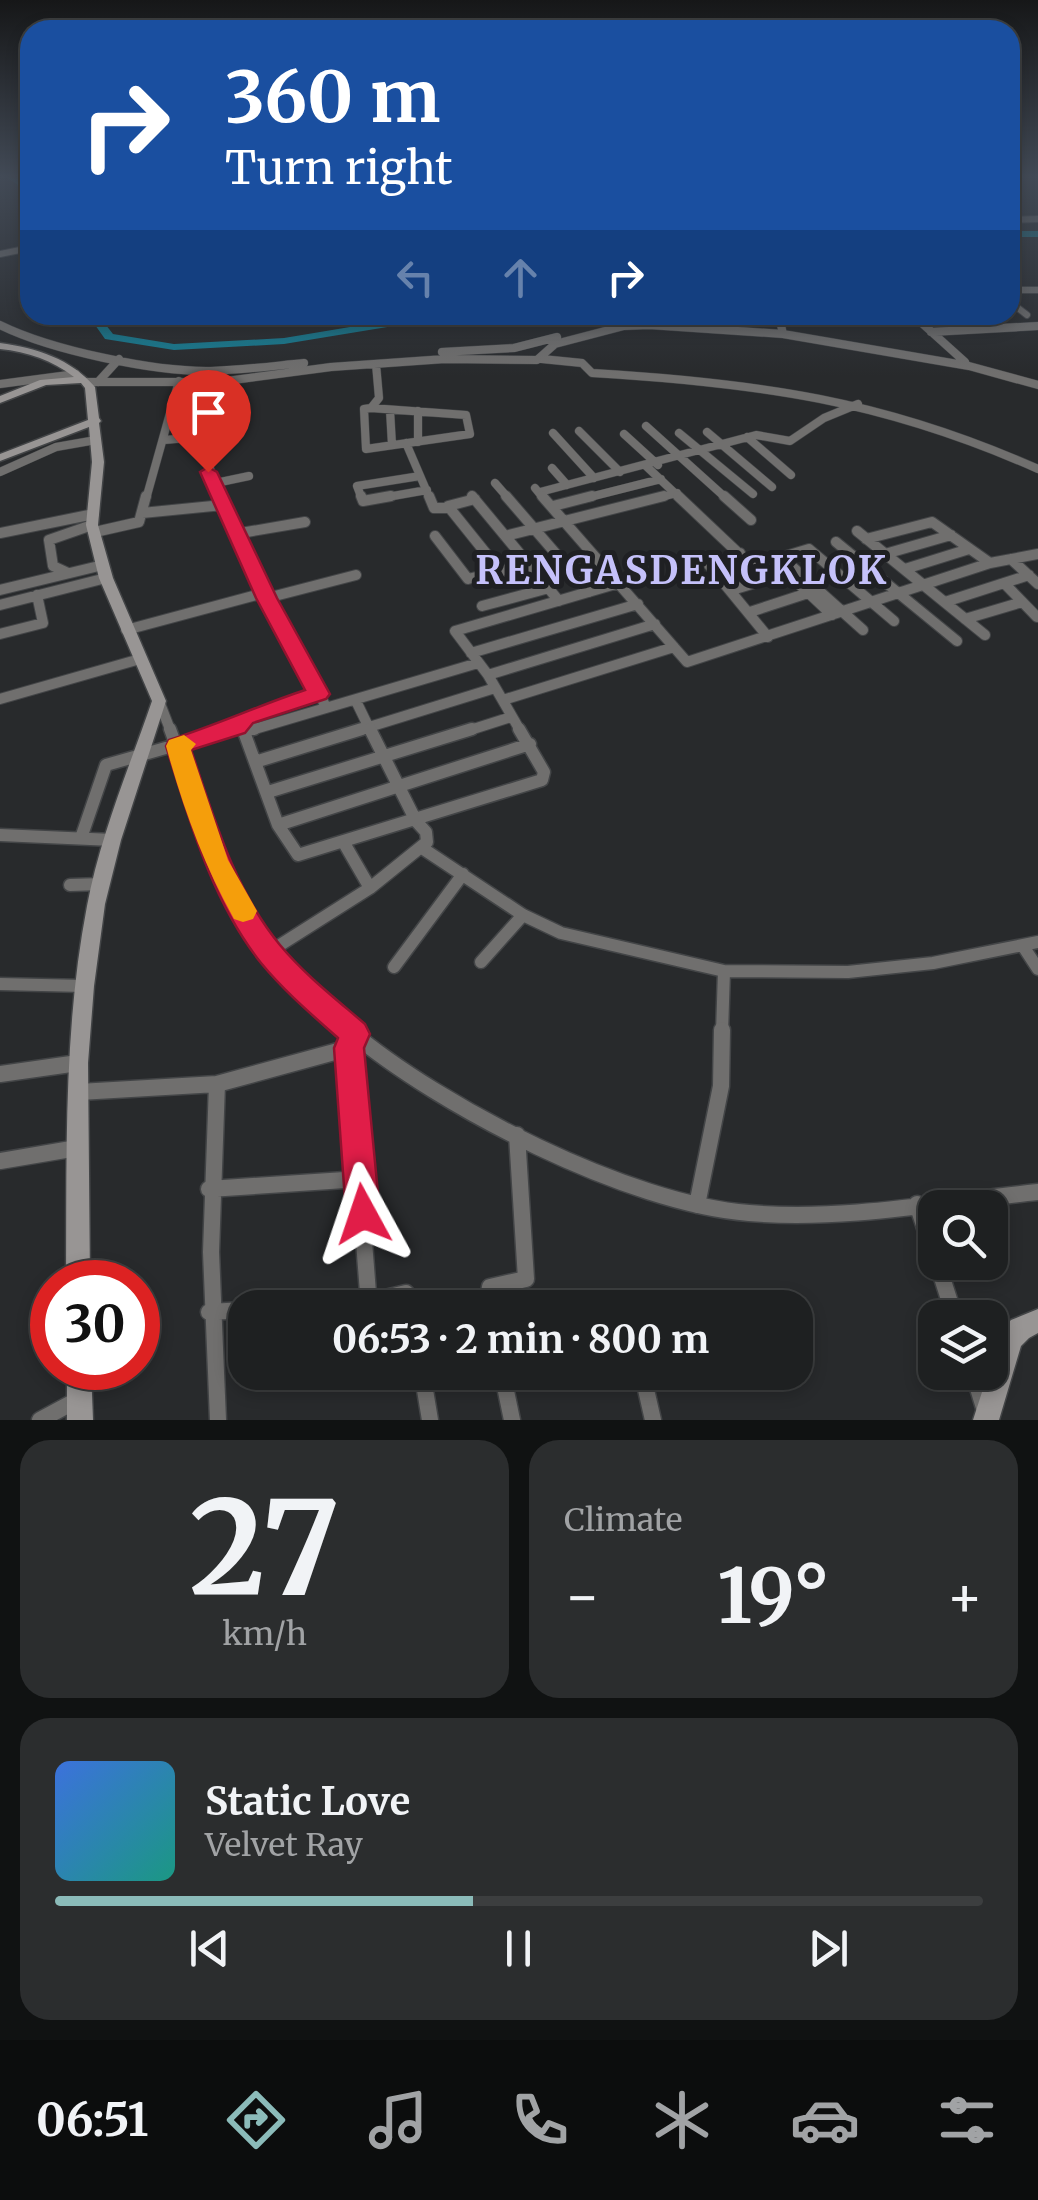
<!DOCTYPE html>
<html lang="en">
<head>
<meta charset="utf-8">
<style>
	:root { --surface:#1e2021; --page:#2b2d2e; --text:#f1f3f6; --muted:#a1a3a5; --line:#3c3e3f; --accent:#8bbbb9 }
	body { margin:0; font-family:Merriweather,serif; background:var(--page); color:var(--text); height:100vh; display:flex; flex-direction:column; font-size:38px; white-space:nowrap }
	* { box-sizing:border-box; margin:0 }
	p { font-size:32px; color:var(--muted) }
	.icon { flex:none; width:55px; height:55px; fill:none; stroke:currentColor; stroke-width:2; stroke-linecap:round; stroke-linejoin:round }
	.map { position:relative; height:1420px; overflow:hidden }
	.details { display:flex; flex-direction:column; gap:20px; padding:20px; background:#101212; flex:1 }
	.details>* { flex:none }
	.hud { position:absolute; left:20px; top:20px; width:1000px; height:305px; border-radius:30px; box-shadow:0 5px 15px #0003,0 0 0 2px var(--line); background:#1a4fa0; color:#fff; overflow:hidden }
	.controls { position:absolute; left:918px; top:1190px; display:grid; gap:20px }
	.controls a { display:grid; place-items:center; width:90px; height:90px; border-radius:20px; background:var(--surface); box-shadow:0 5px 15px #0003,0 0 0 2px var(--line); font-size:50px }
	.speed { position:absolute; left:30px; top:1260px; display:flex; gap:20px; font-size:50px; font-weight:700; text-align:center }
	.speed>* { display:grid; place-content:center; width:130px; height:130px; border-radius:50%; background:var(--surface); box-shadow:0 5px 15px #0003,0 0 0 2px var(--line); line-height:1 }
	.speed .limit { border:15px solid #d22; background:#fff; color:#111 }
	.pin { position:absolute; display:grid; place-items:center; width:85px; height:85px; color:#fff; margin:-102px -42px; border-radius:50% 50% 50% 0; rotate:-45deg; box-shadow:0 0 10px #0007 }
	.pin .icon { rotate:45deg }
	.me { position:absolute; width:110px; margin:-55px; rotate:355deg; stroke-linejoin:round; filter:drop-shadow(0 0 8px #0008) }
	.turn { display:flex; align-items:center; gap:35px; height:210px; padding:0 40px; font-size:45px }
	.turn .icon { width:130px; height:130px; stroke-width:2.5 }
	.turn b { display:block; font-size:70px; line-height:85px }
	.lanes { display:flex; align-items:center; height:95px; padding:0 40px; background:#0003; justify-content:center; gap:50px; direction:ltr }
	.lanes .off { opacity:.35 }
	.big { font-size:75px; font-weight:700; line-height:1.1 }
	.details .card { flex:1; display:flex; flex-direction:column; justify-content:center; gap:15px; min-width:0; padding:0 35px; border-radius:30px; background:var(--page) }
	.details .dial { align-items:center; gap:0 }
	.dial b { font-size:130px; line-height:1 }
	.song { display:flex; align-items:center; gap:30px }
	.cover { width:120px; height:120px; border-radius:15px; background:linear-gradient(135deg,hsl(220 70% 55%),hsl(170 70% 35%)) }
	.played { height:10px; border-radius:5px; background:linear-gradient(90deg,var(--accent) 45%,var(--line) 45%) }
	.keys { display:flex; justify-content:space-around; direction:ltr }
	.heat { display:flex; justify-content:space-between; align-items:center; font-size:55px; direction:ltr }
	.details .tiles { flex:1; display:grid; gap:20px; grid-template-columns:1fr 1fr }
	.card:last-child { grid-column:span 2 }
	.trip { position:absolute; left:228px; top:1290px; width:585px; height:100px; border-radius:30px; background:var(--surface); box-shadow:0 5px 15px #0003,0 0 0 2px var(--line); font-weight:700; line-height:100px; text-align:center }
	.tabs { display:flex; height:160px; justify-content:space-around; align-items:center; background:#0c0d0d; color:var(--muted) }
	.tabs .icon { width:70px; height:70px }
	.tabs .active { color:var(--accent) }
	.tabs b { font-size:45px; color:var(--text) }
	.map>svg:first-child { display:block }
	.lines { fill:none; stroke-linecap:round; stroke-linejoin:round }
	.river { fill:#17798e; fill-rule:evenodd }
	.street-far4-casing { stroke:#434547; stroke-width:8 }
	.street-far3-casing { stroke:#434547; stroke-width:9 }
	.street-far2-casing { stroke:#434547; stroke-width:12 }
	.street-far1-casing { stroke:#434547; stroke-width:15 }
	.street-casing { stroke:#434547; stroke-width:19 }
	.secondary-casing { stroke:#434547; stroke-width:3 }
	.street-far4 { stroke:#706f6e; stroke-width:6 }
	.street-far3 { stroke:#706f6e; stroke-width:8 }
	.street-far2 { stroke:#706f6e; stroke-width:10 }
	.street-far1 { stroke:#706f6e; stroke-width:12 }
	.street { stroke:#706f6e; stroke-width:16 }
	.secondary { fill:#989594; fill-rule:evenodd }
	.route { fill:#e11d48; stroke:#92132f; stroke-width:2.5 }
	.slow { fill:#f59e0b }
	.labels { text-anchor:middle; stroke-width:10; stroke-linejoin:round; paint-order:stroke }
	.district-label { font-size:38px; font-weight:bold; letter-spacing:2.5px; fill:#c5c1fa; stroke:#1f2023 }
</style>
</head>
<body>
<div class="map">
<svg width="1038" height="1420" viewBox="0 0 1038 1420">
	<rect width="100%" height="100%" fill="#282a2c"/>
	<g class="lines">
		<path class="river" d="M7 178C27 176 30 190 30 208L26 205 17 184Z
			M1010 231H1038V237H1010Z
			M88 315H98L113 334 174 344 284 338 422 315H447L442 318 284 344 174 350 105 339Z"/>
		<defs>
			<path id="street-far4" d="M1010 220 1038 219
				M0 254 30 248
				M1010 290H1038
				M1010 302 1027 315
				M913 315 917 318
				M906 318H915"/>
			<path id="street-far3" d="M779 316 783 334
				M914 316 965 362
				M890 319 915 318
				M0 325C51 350 154 372 211 371 242 370 273 366 304 363
				M931 332 1038 326
				M442 352 514 348 557 337
				M542 359 582 363 592 373C759 383 883 400 1038 469
				M87 382H219L331 367 445 359 537 360 555 344 624 326 649 325 783 334 969 366 1038 385
				M98 382 119 359
				M0 384 76 374
				M371 408 466 415 470 434 366 449 364 409Z
				M371 408 379 398 376 364
				M390 410 392 445
				M418 411V442
				M646 426 727 499
				M579 431 620 472
				M707 432 772 487
				M553 433 594 478
				M679 433 753 494
				M624 434 658 465
				M747 437 791 475
				M164 440 200 437
				M406 443 430 499
				M645 465 681 499
				M552 468 567 485
				M0 472 56 447 96 440
				M495 483 509 499
				M211 484 249 476
				M535 488 544 499
				M540 492 756 435 790 441 824 418 858 404
				M146 499 179 381
				M219 499 200 434 219 382
				M362 499 357 486 420 476
				M376 499 427 490
				M582 499 661 479
				M654 499 677 493"/>
			<path id="street-far2" d="M217 496 326 707
				M361 496 363 501 391 496
				M429 496 434 508H449
				M472 496 559 601
				M506 496 589 592
				M542 496 687 662 990 563 1038 554
				M678 496 753 567 771 570 788 563 786 556 809 549 894 621
				M724 496 751 520
				M475 499 448 506 501 572
				M553 506 592 496
				M142 513 223 505
				M857 531 985 635
				M95 532 139 522 146 496
				M0 533 94 514
				M235 534 305 522
				M435 536 468 579 528 564
				M505 536 664 496
				M866 539 932 522 990 563
				M836 542 957 641
				M740 553 709 565 768 637
				M885 554 951 535
				M1011 559 1038 584
				M788 563 863 630
				M781 567 832 615
				M905 569 969 549
				M68 573 53 566 49 540 92 525
				M1004 583 1037 617
				M0 590 103 565
				M732 590 778 576
				M267 598 356 575
				M945 602 1029 575
				M0 605 106 578
				M482 606 549 588
				M750 612 808 593
				M965 619 1022 602
				M126 630 264 593
				M0 634 43 623 37 595
				M471 653 638 604
				M488 675 655 624
				M0 699 140 659
				M503 700 674 647
				M159 701 171 732
				M356 701 371 732
				M236 728 240 720 318 694
				M223 732 236 728 243 732
				M245 732 478 663
				M353 732 495 688
				M464 732 511 717
				M521 732 488 675 455 631 619 583"/>
			<path id="street-far1" d="M170 729C198 804 218 890 269 953 294 983 323 1007 352 1033
				M238 729H254
				M244 732 278 825 298 855 542 780 544 772 519 729
				M255 762 362 729
				M268 792 472 729
				M278 825 530 744
				M0 835 113 840
				M81 838 106 765 232 729
				M344 843 370 888
				M422 848 523 915 561 933 724 971 848 972 933 963 1038 942
				M70 885 102 884
				M1023 946 1038 969
				M269 952 370 888 427 842 426 832 416 821 370 729
				M481 962 523 915
				M394 967 463 874
				M0 984 84 986
				M722 1033 724 971"/>
			<path id="street" d="M349 1030C440 1107 629 1204 749 1213 845 1221 942 1202 1038 1192
				M0 1074 78 1063
				M217 1084 211 1252 218 1420
				M79 1092 217 1084 349 1048
				M0 1161 77 1148
				M209 1189 360 1179
				M917 1204 935 1258
				M697 1205 721 1086 722 1030
				M937 1262 955 1318
				M364 1303 406 1293 410 1308
				M284 1308 364 1303 368 1293 349 1048 355 1034
				M487 1308 490 1287 526 1279 517 1135
				M209 1312 245 1310
				M422 1372 430 1420
				M502 1372 512 1420
				M642 1372 653 1420
				M973 1372 985 1411
				M40 1420 79 1399"/>
			<path id="secondary" d="M0 343C37 348 71 359 95 387L99 418 101 421 99 423 104 462 98 525 113 578 166 701 121 840 105 904 94 986 88 1063 90 1282H66C67 1157 63 1030 87 906 100 836 129 768 152 701L99 578 86 525 92 462 89 427 0 461V454L88 420 85 388 81 383 46 385 0 403V396L40 380 74 377C52 360 28 352 0 349Z
				M1038 1309V1333L1029 1338 1021 1346 999 1420H973L1002 1330 1011 1320Z
				M67 1368H91L93 1420H67Z"/>
		</defs>
		<use href="#street-far4" class="street-far4-casing"/>
		<use href="#street-far3" class="street-far3-casing"/>
		<use href="#street-far2" class="street-far2-casing"/>
		<use href="#street-far1" class="street-far1-casing"/>
		<use href="#street" class="street-casing"/>
		<use href="#secondary" class="secondary-casing"/>
		<use href="#street-far4" class="street-far4"/>
		<use href="#street-far3" class="street-far3"/>
		<use href="#street-far2" class="street-far2"/>
		<use href="#street-far1" class="street-far1"/>
		<use href="#street" class="street"/>
		<use href="#secondary" class="secondary"/>
	</g>
	<linearGradient id="sky" x2="0" y2="1"><stop stop-color="#161718"/><stop offset="0.47" stop-color="#424a56"/><stop offset="1" stop-color="#424a56" stop-opacity="0"/></linearGradient>
	<rect width="1038" height="376" fill="url(#sky)"/>
	<path class="route" d="M208 467 217 472 277 598 330 694 326 699 253 723 245 733 191 750C214 818 234 889 280 945 305 975 336 999 365 1024L370 1034 364 1048 380 1214 375 1226 363 1231 351 1226 346 1214 334 1048 338 1038C311 1014 284 991 261 963 211 900 190 821 166 746L169 740C217 725 257 706 305 690L256 598 200 472Z"/>
	<path class="slow" d="M184 735 196 744 191 750 228 860 257 911 253 919 243 922 234 919C203 863 183 808 166 746L169 740Z"/>
	<g class="labels">
		<g class="district-label">
			<text x="682" y="584">RENGASDENGKLOK</text>
		</g>
	</g>
</svg>
<div class="controls">
<a><svg class="icon" aria-label="search" viewBox="0 0 24 24"><circle cx="10" cy="10" r="6"/><path d="M15 15l6 6"/></svg></a>
<a><svg class="icon" aria-label="layers" viewBox="0 0 24 24"><path d="M12 4l9 5-9 5-9-5zM3 14l9 5 9-5"/></svg></a>
</div>
<div class="speed"><div class="limit">30</div></div>
<div class="pin" style="left:208px;top:472px;background:#d93025"><svg class="icon" aria-label="arrive" viewBox="0 0 24 24"><path d="M6 21V4h12l-3 4 3 4H6"/></svg></div>
<svg class="me" style="left:363px;top:1214px" viewBox="-20 -20 40 40"><path d="M0-17L14 15 0 8-14 15z" fill="#e11d48" stroke="#fff" stroke-width="4"/></svg>
<div class="trip">06:53 · 2 min · 800 m</div>
<div class="hud">
<div class="turn"><svg class="icon" aria-label="right" viewBox="0 0 24 24"><path d="M7 20v-9h11M14 6l5 5-5 5"/></svg><div><b>360 m</b>Turn right</div></div>
<div class="lanes"><svg class="icon off" aria-label="left" viewBox="0 0 24 24"><path d="M17 20v-9H6M10 6l-5 5 5 5"/></svg><svg class="icon off" aria-label="ahead" viewBox="0 0 24 24"><path d="M12 20V5M6 11l6-6 6 6"/></svg><svg class="icon" aria-label="right" viewBox="0 0 24 24"><path d="M7 20v-9h11M14 6l5 5-5 5"/></svg></div>
</div>
</div>
<section class="details">
<div class="tiles">
<div class="card dial"><b>27</b><p>km/h</p></div>
<div class="card"><p>Climate</p>
<div class="heat"><a>−</a><b class="big">19°</b><a>+</a></div>
</div>
<div class="card">
<div class="song"><i class="cover"></i><div><b>Static Love</b><p>Velvet Ray</p></div></div>
<div class="played"></div>
<div class="keys"><svg class="icon" aria-label="previous" viewBox="0 0 24 24"><path d="M18 5L8 12l10 7zM5 5v14"/></svg><svg class="icon" aria-label="pause" viewBox="0 0 24 24"><path d="M8 5v14M16 5v14"/></svg><svg class="icon" aria-label="next" viewBox="0 0 24 24"><path d="M6 5l10 7-10 7zM19 5v14"/></svg></div>
</div>
</div>
</section>
<nav class="tabs">
<b>06:51</b>
<svg class="icon active" aria-label="directions" viewBox="0 0 24 24"><path d="M12 3l9 9-9 9-9-9zM9 14v-3h6M13 9l2 2-2 2"/></svg>
<svg class="icon" aria-label="music" viewBox="0 0 24 24"><path d="M9 18V5l10-2v13"/><circle cx="6" cy="18" r="3"/><circle cx="16" cy="16" r="3"/></svg>
<svg class="icon" aria-label="phone" viewBox="0 0 24 24"><path d="M5 4h4l2 5-3 2q2 4 5 5l2-3 5 2v4C11 20 4 13 5 4z"/></svg>
<svg class="icon" aria-label="climate" viewBox="0 0 24 24"><path d="M12 3v18M4 7l16 10M4 17L20 7"/></svg>
<svg class="icon" aria-label="car" viewBox="0 0 24 24"><path d="M5 17H2v-5l4-1 3-4h7l3 4 3 1v5h-3M9 17h6M6 11h13"/><circle cx="7" cy="17" r="2"/><circle cx="17" cy="17" r="2"/></svg>
<svg class="icon" aria-label="filters" viewBox="0 0 24 24"><path d="M4 7h16M4 17h16"/><circle cx="9" cy="7" r="2"/><circle cx="15" cy="17" r="2"/></svg>
</nav>
</body>
</html>
